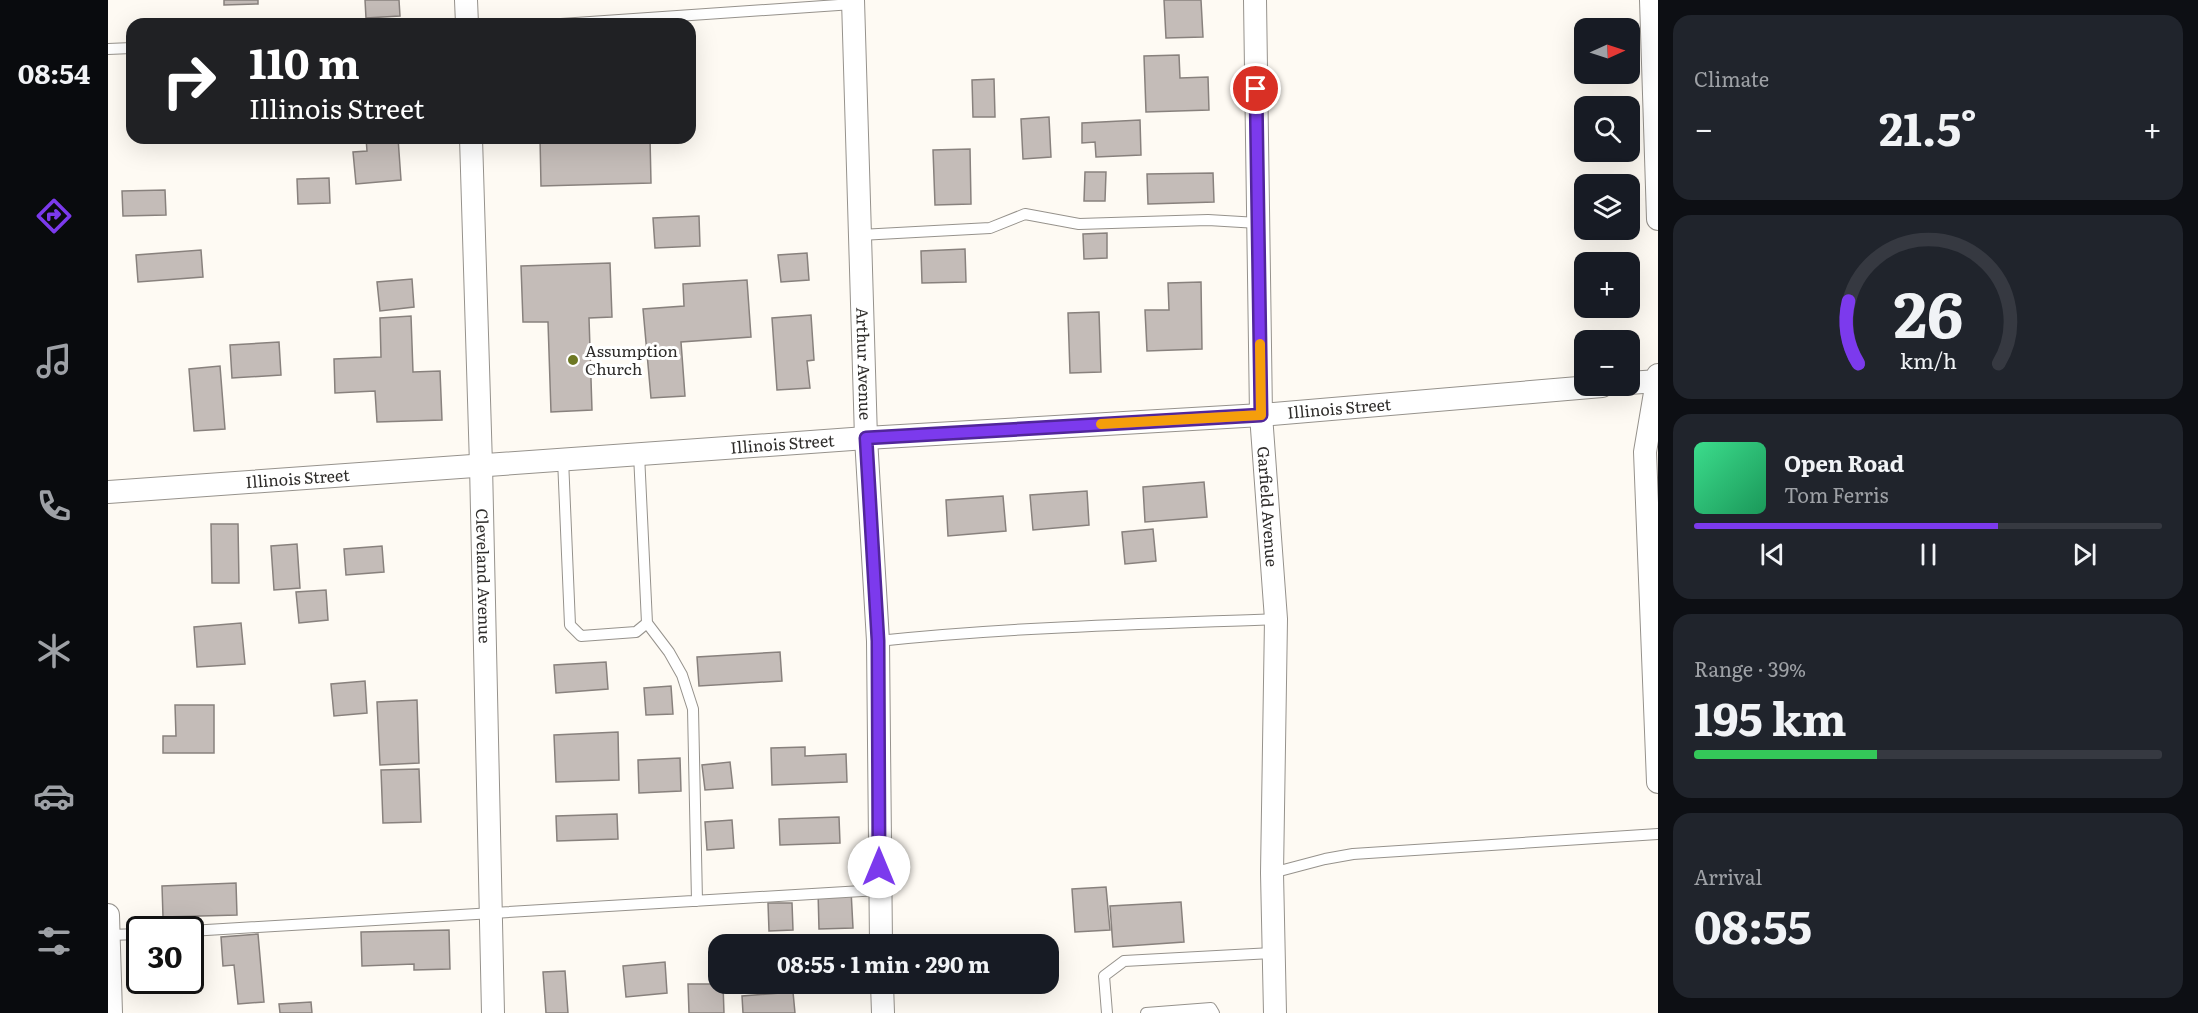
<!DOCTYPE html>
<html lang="en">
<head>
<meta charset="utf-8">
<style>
	:root { --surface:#171b24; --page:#20242c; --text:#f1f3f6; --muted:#9ea1a6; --line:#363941; --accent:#7c3aed }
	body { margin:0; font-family:Literata,serif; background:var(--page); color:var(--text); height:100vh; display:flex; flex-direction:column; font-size:22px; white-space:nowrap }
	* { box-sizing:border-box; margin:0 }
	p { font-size:20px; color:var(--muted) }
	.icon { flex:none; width:33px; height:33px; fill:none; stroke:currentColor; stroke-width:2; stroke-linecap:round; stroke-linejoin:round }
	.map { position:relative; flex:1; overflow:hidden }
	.panel { display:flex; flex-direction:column; gap:15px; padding:15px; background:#0d0f14; width:540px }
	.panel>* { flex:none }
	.hud { position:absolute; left:18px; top:18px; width:570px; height:126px; border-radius:18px; box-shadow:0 6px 24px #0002; background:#202124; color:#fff; overflow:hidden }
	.needle { width:39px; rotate:87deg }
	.controls { position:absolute; left:1466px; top:18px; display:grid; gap:12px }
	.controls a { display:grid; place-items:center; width:66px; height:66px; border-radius:12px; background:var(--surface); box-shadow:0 6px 24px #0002; font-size:30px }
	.speed { position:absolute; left:18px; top:916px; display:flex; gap:12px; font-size:30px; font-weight:700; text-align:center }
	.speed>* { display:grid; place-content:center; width:78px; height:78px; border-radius:50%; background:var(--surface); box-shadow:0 6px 24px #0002; line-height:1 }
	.speed .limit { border:3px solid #111; border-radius:9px; background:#fff; color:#111 }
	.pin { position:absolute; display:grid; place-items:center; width:51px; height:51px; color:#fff; margin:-26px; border:3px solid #fff; border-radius:50%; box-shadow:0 2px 6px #0007 }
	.me { position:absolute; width:66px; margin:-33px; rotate:0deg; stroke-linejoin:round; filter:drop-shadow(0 0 4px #0008) }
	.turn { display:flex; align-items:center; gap:21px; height:126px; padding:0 24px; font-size:27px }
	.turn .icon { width:78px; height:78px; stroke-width:2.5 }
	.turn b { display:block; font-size:42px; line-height:51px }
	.big { font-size:45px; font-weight:700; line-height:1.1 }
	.panel .widget { flex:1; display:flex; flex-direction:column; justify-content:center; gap:9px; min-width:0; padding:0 21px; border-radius:18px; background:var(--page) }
	.panel .dial { align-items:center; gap:0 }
	.dial svg { height:156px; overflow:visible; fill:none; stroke:var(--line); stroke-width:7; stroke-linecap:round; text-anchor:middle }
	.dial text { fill:var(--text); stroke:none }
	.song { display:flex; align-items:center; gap:18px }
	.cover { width:72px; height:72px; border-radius:9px; background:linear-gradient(135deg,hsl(150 70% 55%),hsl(150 70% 35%)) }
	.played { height:6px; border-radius:3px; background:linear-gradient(90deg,var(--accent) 65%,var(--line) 65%) }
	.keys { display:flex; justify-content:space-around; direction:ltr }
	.heat { display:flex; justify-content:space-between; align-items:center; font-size:33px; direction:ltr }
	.charge { height:9px; border-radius:4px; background:linear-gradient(90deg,#34c759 39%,var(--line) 0) }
	.trip { position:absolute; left:600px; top:934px; width:351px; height:60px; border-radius:18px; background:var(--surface); box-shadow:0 6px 24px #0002; font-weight:700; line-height:60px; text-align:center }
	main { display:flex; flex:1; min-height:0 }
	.menu { display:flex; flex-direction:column; width:108px; justify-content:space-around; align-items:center; background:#090b0e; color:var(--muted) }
	.menu .icon { width:42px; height:42px }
	.menu .on { color:var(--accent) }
	.menu b { font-size:27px; color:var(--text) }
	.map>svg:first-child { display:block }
	.building { fill:#c4bcb8; stroke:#88817d; stroke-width:1.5 }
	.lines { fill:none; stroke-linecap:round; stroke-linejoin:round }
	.service-casing { stroke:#96928c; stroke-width:12 }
	.minor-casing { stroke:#96928c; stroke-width:24 }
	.service { stroke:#fff; stroke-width:10 }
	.minor { stroke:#fff; stroke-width:22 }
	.route-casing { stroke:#51269a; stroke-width:15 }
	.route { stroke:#7c3aed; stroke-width:10 }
	.slow { stroke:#f59e0b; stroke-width:10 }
	.poi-dot { fill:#6d7823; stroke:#fff; stroke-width:2 }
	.labels { text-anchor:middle; stroke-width:6; stroke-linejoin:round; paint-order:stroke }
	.poi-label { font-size:16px; fill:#2e2c2a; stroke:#fff; text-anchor:start }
	.street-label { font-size:16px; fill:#2e2c2a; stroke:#fff }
</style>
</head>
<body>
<main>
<nav class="menu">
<b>08:54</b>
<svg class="icon on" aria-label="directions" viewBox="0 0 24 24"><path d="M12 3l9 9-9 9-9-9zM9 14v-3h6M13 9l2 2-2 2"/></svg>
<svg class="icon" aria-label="music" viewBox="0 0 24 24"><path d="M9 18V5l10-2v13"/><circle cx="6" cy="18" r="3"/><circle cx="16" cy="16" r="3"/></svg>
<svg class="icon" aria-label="phone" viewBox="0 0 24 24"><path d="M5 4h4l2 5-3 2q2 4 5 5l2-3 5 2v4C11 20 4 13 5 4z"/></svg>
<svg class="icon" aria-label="climate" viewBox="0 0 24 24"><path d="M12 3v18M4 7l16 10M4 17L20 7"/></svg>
<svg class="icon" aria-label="car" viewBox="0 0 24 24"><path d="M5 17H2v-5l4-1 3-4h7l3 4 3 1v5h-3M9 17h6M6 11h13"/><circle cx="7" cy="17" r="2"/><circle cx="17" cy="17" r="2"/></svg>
<svg class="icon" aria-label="filters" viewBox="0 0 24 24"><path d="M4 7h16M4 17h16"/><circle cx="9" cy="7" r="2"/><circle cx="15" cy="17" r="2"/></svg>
</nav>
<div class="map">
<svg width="1550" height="1013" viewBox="0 0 1550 1013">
	<rect width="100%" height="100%" fill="#fefaf3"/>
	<path class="building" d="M116 0H150V4L116 5Z
		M257 0H291L292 16 258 18Z
		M1056 0H1093L1095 37 1058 38Z
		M1071 55 1072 78 1100 77 1101 110 1038 112 1036 56Z
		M886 79 887 117H865L864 80Z
		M941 117 943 157 915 159 913 119Z
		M1032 120 1033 155 988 157 987 142 974 143V123Z
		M258 138H290L293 180 248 184 245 152 259 151Z
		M432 138H542L543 183 433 186Z
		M862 149 863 204 827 205 825 150Z
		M977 172H998L997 201H976Z
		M1105 173 1106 202 1040 204 1039 174Z
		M221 178 222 203 190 204 189 179Z
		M57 190 58 215 15 216 14 191Z
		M591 216 592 246 547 248 545 218Z
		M999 233V258L976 259 975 234Z
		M857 249 858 282 814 283 813 251Z
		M93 250 95 277 30 282 28 255Z
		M699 253 701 280 673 282 670 255Z
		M502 263 504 317 481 318 484 410 443 412 440 322H415L413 266Z
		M304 279 306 307 272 311 269 282Z
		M639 280 643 337 573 342 577 396 543 398 535 309 576 306 575 284Z
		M1093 282 1094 349 1039 351 1037 310H1061L1060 283Z
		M991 312 993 372 962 373 960 313Z
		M703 315 706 360 699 361 702 388 669 390 664 318Z
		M303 316 305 372 332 371 334 420 269 422 267 391 227 393 226 359 273 357 272 318Z
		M171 342 173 375 124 378 122 345Z
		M112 366 117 429 86 431 81 369Z
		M1096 482 1099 517 1037 522 1035 487Z
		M979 491 981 525 925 530 922 495Z
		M895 496 898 531 840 536 838 500Z
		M103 524H130L131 583H104Z
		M1045 529 1048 561 1017 564 1014 532Z
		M189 544 192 588 166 590 163 546Z
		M274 546 276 572 238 575 236 549Z
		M218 590 220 620 191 623 188 592Z
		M133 623 137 664 89 667 86 627Z
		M672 652 674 681 591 686 589 657Z
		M498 662 500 689 448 693 446 665Z
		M257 681 259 713 226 716 223 684Z
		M563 686 565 714 538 715 536 688Z
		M309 700 311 763 272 765 269 702Z
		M67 705H106V753H55V736H68Z
		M510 732 511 780 448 782 446 735Z
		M697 747V756L738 754 739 782 664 785 663 748Z
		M572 758 573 791 531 793 530 760Z
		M622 762 625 788 597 790 594 765Z
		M311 769 313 822 275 823 273 770Z
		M509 814 510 839 449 841 448 816Z
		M731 817 732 843 672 845 671 819Z
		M624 820 626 848 599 850 597 822Z
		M128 883 129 915 55 917 54 886Z
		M998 887 1002 930 967 932 964 889Z
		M743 890 745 928 711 929 710 891Z
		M1073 902 1076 942 1005 947 1002 906Z
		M660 903H684L685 930 661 931Z
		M341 930 342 969 306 970V964L254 966 253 932Z
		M150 934 156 1002 130 1004 126 965 115 966 113 937Z
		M557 962 559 993 518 997 515 966Z
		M457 971 460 1013H438L435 972Z
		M580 984H615L616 1013H581Z
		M685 992 687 1013H635L634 996Z
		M203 1002 204 1013H172L171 1004Z"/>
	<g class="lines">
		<defs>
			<path id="service" d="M453 24 745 4
				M0 49 24 48
				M752 235 882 228 917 214 971 224 1100 220 1150 223
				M531 454 539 623 561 652 574 675 585 709 589 901
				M455 459 462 625 473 636 528 632 539 623
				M770 641C902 627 1035 624 1168 619
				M1164 873 1217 859 1245 854 1550 834
				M82 931 771 890
				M1 935 32 934
				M999 1013 996 976 1016 961 1166 953
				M1038 1013 1103 1008 1106 1013"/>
			<g id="minor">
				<path d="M358 0 359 24"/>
				<path id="s1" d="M745 0 758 438 770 641 773 945"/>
				<path id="s2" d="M1147 0 1153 415 1168 619 1164 873 1167 1013"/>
				<path d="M1543 0 1550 219"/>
				<path id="s3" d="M363 138 373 465 385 1013"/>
				<path d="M1550 375 1537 452 1550 782"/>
				<path d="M1521 383 1550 381"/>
				<path id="s4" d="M0 492 758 438 1153 415 1494 386"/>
				<path d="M0 915 3 1013"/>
				<path d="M774 984 775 1013"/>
			</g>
		</defs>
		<use href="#service" class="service-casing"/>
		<use href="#minor" class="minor-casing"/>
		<use href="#service" class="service"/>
		<use href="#minor" class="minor"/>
	</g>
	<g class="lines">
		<defs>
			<path id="route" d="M771 867 770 641 758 438 1153 415 1148 89"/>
		</defs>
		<use href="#route" class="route-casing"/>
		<use href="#route" class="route"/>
		<path class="slow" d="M993 424 1153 415 1152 344"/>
	</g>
	<circle class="poi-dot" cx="465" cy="360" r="6"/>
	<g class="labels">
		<g class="poi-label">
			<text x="477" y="357">Assumption<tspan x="477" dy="18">Church</tspan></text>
		</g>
		<g class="street-label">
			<text dy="6" stroke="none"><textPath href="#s1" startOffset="364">Arthur Avenue</textPath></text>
			<text dy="6" stroke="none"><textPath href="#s4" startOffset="1234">Illinois Street</textPath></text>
			<text dy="6" stroke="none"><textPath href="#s4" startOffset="676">Illinois Street</textPath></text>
			<text dy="6" stroke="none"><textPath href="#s4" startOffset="190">Illinois Street</textPath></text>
			<text dy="6" stroke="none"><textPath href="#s2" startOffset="507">Garfield Avenue</textPath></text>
			<text dy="6" stroke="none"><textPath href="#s3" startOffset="438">Cleveland Avenue</textPath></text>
		</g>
	</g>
</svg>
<div class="controls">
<a><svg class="needle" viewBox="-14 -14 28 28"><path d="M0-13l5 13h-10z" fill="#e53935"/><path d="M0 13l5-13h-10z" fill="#9ea1a6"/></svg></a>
<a><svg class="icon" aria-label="search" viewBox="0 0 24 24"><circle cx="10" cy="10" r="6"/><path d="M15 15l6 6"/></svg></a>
<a><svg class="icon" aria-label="layers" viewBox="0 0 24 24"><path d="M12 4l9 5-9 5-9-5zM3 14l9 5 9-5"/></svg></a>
<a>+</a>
<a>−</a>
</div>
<div class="speed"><div class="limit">30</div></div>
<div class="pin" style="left:1148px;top:89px;background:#d93025"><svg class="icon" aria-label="arrive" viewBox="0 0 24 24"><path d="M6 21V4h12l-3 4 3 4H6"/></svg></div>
<svg class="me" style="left:771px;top:867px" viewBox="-20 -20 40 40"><circle r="19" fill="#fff"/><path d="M0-13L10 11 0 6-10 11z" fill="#7c3aed"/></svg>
<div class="trip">08:55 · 1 min · 290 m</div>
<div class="hud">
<div class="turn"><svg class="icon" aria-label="right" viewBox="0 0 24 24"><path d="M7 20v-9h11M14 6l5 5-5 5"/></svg><div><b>110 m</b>Illinois Street</div></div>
</div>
</div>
<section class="panel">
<div class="widget"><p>Climate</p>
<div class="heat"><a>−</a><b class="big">21.5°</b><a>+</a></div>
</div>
<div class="widget dial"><svg viewBox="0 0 100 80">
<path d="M14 69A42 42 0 1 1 86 69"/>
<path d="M14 69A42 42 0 0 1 9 37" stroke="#7c3aed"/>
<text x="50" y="56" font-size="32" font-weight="700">26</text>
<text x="50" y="72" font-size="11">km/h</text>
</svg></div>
<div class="widget">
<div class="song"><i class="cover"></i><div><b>Open Road</b><p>Tom Ferris</p></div></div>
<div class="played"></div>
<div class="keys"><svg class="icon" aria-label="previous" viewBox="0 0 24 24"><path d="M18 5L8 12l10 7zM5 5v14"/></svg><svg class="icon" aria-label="pause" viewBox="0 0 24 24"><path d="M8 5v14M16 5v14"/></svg><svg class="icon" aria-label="next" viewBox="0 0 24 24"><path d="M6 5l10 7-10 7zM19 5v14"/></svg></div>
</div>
<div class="widget"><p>Range · 39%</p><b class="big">195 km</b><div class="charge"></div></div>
<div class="widget"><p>Arrival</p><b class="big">08:55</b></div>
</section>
</main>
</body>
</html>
